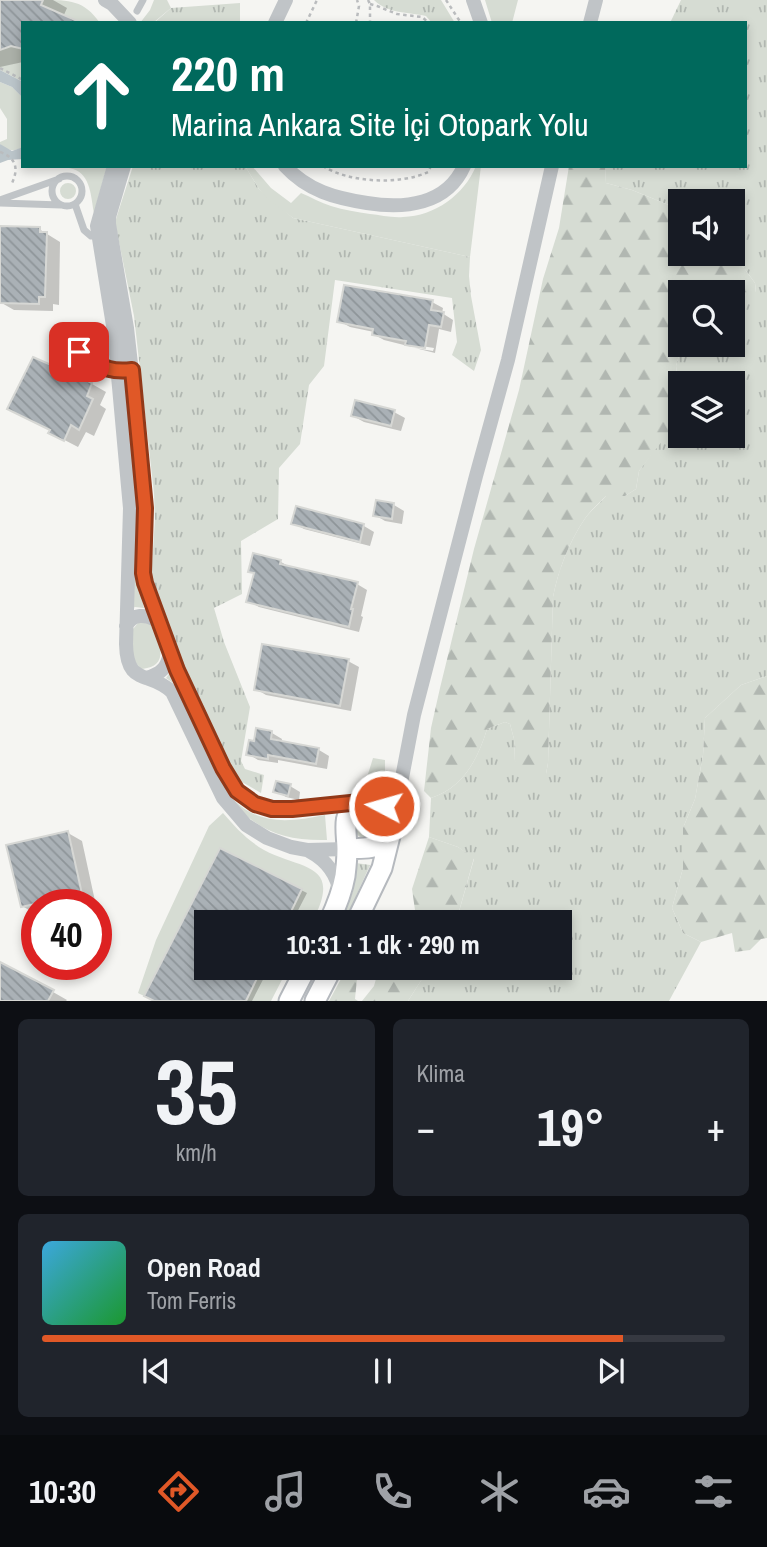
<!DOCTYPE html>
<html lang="tr">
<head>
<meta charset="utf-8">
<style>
	:root { --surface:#171b24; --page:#20242c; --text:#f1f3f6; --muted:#9ea1a6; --line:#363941; --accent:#e05827 }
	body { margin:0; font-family:"Archivo Narrow",sans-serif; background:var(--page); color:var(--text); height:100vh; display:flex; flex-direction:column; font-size:26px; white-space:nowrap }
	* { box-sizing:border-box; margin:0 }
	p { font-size:23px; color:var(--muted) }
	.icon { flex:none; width:38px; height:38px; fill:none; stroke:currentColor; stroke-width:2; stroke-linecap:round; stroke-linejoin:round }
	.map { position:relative; height:1001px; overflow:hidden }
	.drawer { display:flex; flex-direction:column; gap:18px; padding:18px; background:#0d0f14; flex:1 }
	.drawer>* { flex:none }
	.top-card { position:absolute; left:21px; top:21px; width:726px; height:147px; border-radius:0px; box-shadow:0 4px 10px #0003; background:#00695c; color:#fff; overflow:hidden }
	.buttons { position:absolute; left:668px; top:189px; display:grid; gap:14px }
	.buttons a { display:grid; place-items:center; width:77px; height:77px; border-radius:0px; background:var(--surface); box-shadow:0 4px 10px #0003; font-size:35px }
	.speed { position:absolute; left:21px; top:889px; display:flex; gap:14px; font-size:35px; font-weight:700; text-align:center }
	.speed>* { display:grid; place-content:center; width:91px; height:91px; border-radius:50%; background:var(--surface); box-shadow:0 4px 10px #0003; line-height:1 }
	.speed .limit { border:10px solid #d22; background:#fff; color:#111 }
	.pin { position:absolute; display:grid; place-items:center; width:60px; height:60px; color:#fff; margin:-30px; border-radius:14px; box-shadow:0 4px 10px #0006 }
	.me { position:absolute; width:77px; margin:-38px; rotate:276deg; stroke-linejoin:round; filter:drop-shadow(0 0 5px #0008) }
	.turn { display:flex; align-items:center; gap:24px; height:147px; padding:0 35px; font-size:32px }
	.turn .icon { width:91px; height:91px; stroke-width:2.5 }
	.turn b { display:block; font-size:49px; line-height:60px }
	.big { font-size:52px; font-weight:800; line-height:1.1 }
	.drawer .widget { flex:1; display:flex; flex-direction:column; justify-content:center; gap:10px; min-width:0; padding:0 24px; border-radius:10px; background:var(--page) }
	.drawer .dial { align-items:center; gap:0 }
	.dial b { font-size:91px; line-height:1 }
	.song { display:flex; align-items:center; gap:21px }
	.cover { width:84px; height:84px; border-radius:10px; background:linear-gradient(135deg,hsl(200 70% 55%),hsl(130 70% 35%)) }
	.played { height:7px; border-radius:4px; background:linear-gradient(90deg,var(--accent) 85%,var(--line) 85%) }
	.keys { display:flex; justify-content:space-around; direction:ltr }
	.heat { display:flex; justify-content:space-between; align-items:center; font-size:38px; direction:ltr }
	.drawer .tiles { flex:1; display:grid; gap:18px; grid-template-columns:1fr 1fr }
	.widget:last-child { grid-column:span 2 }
	.trip { position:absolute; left:194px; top:910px; width:378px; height:70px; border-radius:0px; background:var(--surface); box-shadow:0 4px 10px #0003; font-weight:800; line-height:70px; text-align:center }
	.tab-bar { display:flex; height:112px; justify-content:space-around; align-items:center; background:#090b0e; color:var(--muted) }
	.tab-bar .icon { width:49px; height:49px }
	.tab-bar .on { color:var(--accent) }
	.tab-bar b { font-size:32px; color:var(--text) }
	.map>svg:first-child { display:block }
	.grass { fill:url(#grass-tufts); fill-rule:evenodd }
	.forest { fill:url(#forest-firs) }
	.green { fill:#d6dcd3 }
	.water { fill:#bbc5ca }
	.shadow { fill:#0003 }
	.building { fill:url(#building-back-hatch); stroke:#d6d7d4; stroke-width:2 }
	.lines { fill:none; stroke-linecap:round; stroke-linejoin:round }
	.secondary-casing { stroke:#b5b9be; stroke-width:23 }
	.path { stroke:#babcbe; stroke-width:2.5; stroke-dasharray:3.5 3.5; stroke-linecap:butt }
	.lane { stroke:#c0c4c7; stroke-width:7 }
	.street { stroke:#c0c4c7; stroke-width:14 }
	.secondary { stroke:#fff; stroke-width:19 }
	.route-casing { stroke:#923919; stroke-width:18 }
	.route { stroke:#e05827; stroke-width:12 }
</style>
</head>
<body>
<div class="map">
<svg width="767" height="1001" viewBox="0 0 767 1001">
	<defs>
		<pattern id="grass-tufts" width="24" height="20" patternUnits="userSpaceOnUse" patternTransform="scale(1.75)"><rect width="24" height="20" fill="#d6dcd3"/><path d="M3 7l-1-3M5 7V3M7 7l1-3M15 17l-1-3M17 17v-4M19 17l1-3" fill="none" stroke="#b1b7b1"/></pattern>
		<pattern id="forest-firs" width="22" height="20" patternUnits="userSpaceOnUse" patternTransform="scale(1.75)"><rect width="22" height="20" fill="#d6dcd3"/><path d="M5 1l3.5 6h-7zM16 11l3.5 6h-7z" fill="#b1b7b1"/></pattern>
		<pattern id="building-back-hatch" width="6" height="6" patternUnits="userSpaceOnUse" patternTransform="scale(1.75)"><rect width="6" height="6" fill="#aab1b6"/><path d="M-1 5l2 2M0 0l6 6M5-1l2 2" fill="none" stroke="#8e9599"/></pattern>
	</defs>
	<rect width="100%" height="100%" fill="#f5f5f2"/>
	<path class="grass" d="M374 0H441L455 23H432L426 16C408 12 388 14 374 0Z
		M681 0H767V676L741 685 705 718 703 755 695 799 683 828V868L672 908 683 933 701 942 669 1001H408L429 968H560V922H456L474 859 458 847 429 837 431 798C463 788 478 759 487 729L505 722 510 724 514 739 515 761 546 774 548 763 553 597C558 571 569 542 584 520 590 511 599 504 606 496H625L636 489 639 471 652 453 680 397 676 366 682 345H733V299L756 292 755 283 733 253V201H681V210L632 190 606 183 605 166H746V23H670ZM681 383H733V436H681Z
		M240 3V23H154L171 8Z
		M133 166H245L259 189 293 218 470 257 469 276 471 296 481 350 474 371 452 355 457 342 452 298 335 280 324 366 309 385 300 444 279 468 278 519 241 541 242 594 214 608 224 642 250 707 241 761 245 769 264 775 261 793 242 782 227 761 185 668 151 578 155 520 154 493 134 316 115 222Z
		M373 758 385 760V790L364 787Z
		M356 863 370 865 348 914 345 913 353 891Z"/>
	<path class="forest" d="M569 166H605L606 183 632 190 681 210V254L733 253 755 283 756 293 733 299V292H681V345H682L676 366 680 397 673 427 639 471 636 489 625 496H606C598 504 590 511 584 520 569 542 558 571 553 597L548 763 546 774 535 778 520 775 515 761 514 739 510 724 505 722 487 729C478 759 463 788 431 798L424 791 431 728 440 688 474 549 519 390 543 279 559 228Z
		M767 676V938L761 939 750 950 735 952 732 933 701 942 683 933 672 908 683 868V828L695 799 703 755 705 718 741 685Z
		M429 837 458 847 474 858 456 922H409L415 910 412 889Z
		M347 968H358L355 999 358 1001H329Z
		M379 968H429L408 1001H362L374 986Z"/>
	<path class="green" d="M43 0C69 0 84 0 100 23H82L41 5Z
		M154 0H167L171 8 153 23H140L150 10Z
		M485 0H518L512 23H492Z
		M11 46 21 48 23 52V82L0 70V50Z
		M0 82 12 87 23 98V147C14 152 7 151 0 144V142L7 139V119L0 108Z
		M62 166H107L94 213C91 198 91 174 73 169 69 168 65 167 62 166Z
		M245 166H252L271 188 291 203 301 193C311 197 321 203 331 206 344 210 357 212 370 214 380 215 392 218 403 217 435 216 464 195 476 166H481L470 257 293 218 268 199 259 189Z
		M60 191a8 8 0 1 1 16 0a8 8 0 1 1-16 0Z
		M137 532 139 533 137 580 144 608 135 607 131 609 135 534Z
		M139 622 150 624C160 641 171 667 141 669L132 658 133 629Z
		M171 671 226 791C253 826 286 823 325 815L327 840C281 841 254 830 226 793L176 685 166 678Z
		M368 809 375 811 385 821 383 836C369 839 360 843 353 828 355 817 356 812 368 809Z
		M223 813C235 827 247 840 264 850 301 870 344 862 312 922H286L302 889 220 848 144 996 138 993 156 940 209 826Z
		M262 968H288L271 1001H246Z"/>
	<path class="water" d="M0 70 23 82V98L12 87 0 82Z
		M0 144 12 151 23 147V159L8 160 0 163Z"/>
	<path class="shadow" d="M0 0H53L67 8 63 17 23 23V62L0 67Z
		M39 229 60 242 59 305 53 304V311L14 310 0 302V233Z
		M432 302 443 308 442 313 453 320 451 332 439 329 435 353 415 348 433 351 434 348 409 344 412 347 384 340 373 334 374 332 350 327 339 321Z
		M34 359 92 384 106 392 100 405 106 409 94 436 86 432 78 447 51 433Z
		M394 412 405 418 401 431 364 422 353 416Z
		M377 502 394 505 404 511 402 524 385 521 375 515Z
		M293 523 364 526 374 532 370 546 304 529Z
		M281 562 292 568 357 584 367 590 361 616 363 617 359 632 259 607 248 601 255 574 250 571Z
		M348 661 359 667 351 711 266 695 256 689Z
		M272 733 282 739 281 743 319 750 329 756 327 769 278 760V763L258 760 248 754 255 743Z
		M290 786 300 792 299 800 286 797 275 791Z
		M68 833 82 841 95 901 79 905H37L36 914 22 906Z
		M221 850 307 893 292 922H206V968H269L252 1001H152Z
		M0 964 53 992 67 1000 66 1001H0Z"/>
	<path class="building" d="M0 0H43L41 5 82 23H23V49L11 46 0 50Z
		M0 226 40 227V232H47L45 297H39V304L0 303Z
		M344 285 433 300 431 310 444 312 441 327 429 325 425 348 405 345 406 341 372 335 373 329 337 322Z
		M33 357 92 383 87 396 93 399 79 430 71 425 64 441 48 433 50 430 7 409Z
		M355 400 395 410 391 426 351 416Z
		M376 500 394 503 392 519 373 516Z
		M296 506 364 524 360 542 291 524Z
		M253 553 281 560 280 564 358 582 351 609H353L349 627 246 602 254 573 248 572Z
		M262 644 349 659 340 706 254 690Z
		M256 728 272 731 271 739 319 748 316 764 268 755V759L246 755 249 740 254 741Z
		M276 781 291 784 288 796 273 792Z
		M68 831 82 894 21 907 6 845Z
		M220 848 302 889 286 922H206V968H262L246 1001H154L144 996Z
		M0 962 54 990 48 1001H0Z"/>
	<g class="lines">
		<defs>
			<path id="secondary" d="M329 922C336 907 342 893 345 876 346 868 347 858 347 849 347 834 341 814 356 804 363 800 370 800 377 802 393 808 398 832 384 842 374 850 358 848 347 849
				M356 922 382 868 391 832
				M289 1001 306 968
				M315 1001 332 968"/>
		</defs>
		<use href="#secondary" class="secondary-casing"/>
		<path class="path" d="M368 0 370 4V23
			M446 0 461 23
			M370 4 377 6 397 14 422 17 429 23
			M306 23 317 0
			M356 23 359 6 357 0
			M0 68 23 80
			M22 97H23
			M0 152C17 158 19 170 11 185
			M323 166C349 183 401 185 428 172L431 166"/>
		<path class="lane" d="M137 11 143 0
			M52 191a15 15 0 1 1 30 0a15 15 0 1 1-30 0Z
			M0 200 59 179
			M0 203 61 205
			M75 204 84 230 91 236 99 235
			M68 348C84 354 101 369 117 372"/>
		<path class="street" d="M105 0 112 4 130 23
			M473 0 481 23
			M275 23 286 0
			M590 23 596 0
			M114 166 97 226 114 332 130 508 126 644C127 687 149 670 172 692L223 798 246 825 267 838 291 847 307 850 347 849
			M124 166 109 217V224L127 328 142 463 145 508 143 573C145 589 152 604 157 619 170 656 186 692 203 727 213 747 221 771 235 789 242 797 251 803 261 807 285 815 336 804 362 801
			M285 166C308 191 335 198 367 203 404 209 447 205 464 166
			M126 626C133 613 145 614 158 621
			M146 678C161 674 167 668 170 653
			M393 825 414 715 476 476 508 360 552 166
			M309 851C326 860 338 875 340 895"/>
		<use href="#secondary" class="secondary"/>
	</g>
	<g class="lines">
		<defs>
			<path id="route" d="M79 352C101 364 104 373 132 370L145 508 143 573 145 583 177 670 223 768 237 791 255 804 272 809H292L370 801 377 802 384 806"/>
		</defs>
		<use href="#route" class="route-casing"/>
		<use href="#route" class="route"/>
	</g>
</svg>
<div class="buttons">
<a><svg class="icon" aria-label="sound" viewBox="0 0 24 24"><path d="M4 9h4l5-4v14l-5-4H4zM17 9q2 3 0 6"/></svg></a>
<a><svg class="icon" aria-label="search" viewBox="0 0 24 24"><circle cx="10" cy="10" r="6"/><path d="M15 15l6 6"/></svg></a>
<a><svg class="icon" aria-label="layers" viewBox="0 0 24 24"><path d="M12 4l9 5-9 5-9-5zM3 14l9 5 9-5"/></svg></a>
</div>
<div class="speed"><div class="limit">40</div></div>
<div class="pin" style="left:79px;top:352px;background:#d93025"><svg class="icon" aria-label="arrive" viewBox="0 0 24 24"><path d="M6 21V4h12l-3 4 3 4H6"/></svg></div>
<svg class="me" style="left:384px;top:806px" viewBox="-20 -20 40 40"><circle r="17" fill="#e05827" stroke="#fff" stroke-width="3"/><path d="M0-11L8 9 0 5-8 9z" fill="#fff"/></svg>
<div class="trip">10:31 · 1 dk · 290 m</div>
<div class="top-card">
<div class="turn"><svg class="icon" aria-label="ahead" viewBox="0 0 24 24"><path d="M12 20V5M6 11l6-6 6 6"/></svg><div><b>220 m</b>Marina Ankara Site İçi Otopark Yolu</div></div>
</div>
</div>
<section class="drawer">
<div class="tiles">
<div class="widget dial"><b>35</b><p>km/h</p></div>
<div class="widget"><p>Klima</p>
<div class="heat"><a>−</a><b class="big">19°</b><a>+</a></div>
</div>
<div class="widget">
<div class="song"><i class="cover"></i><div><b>Open Road</b><p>Tom Ferris</p></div></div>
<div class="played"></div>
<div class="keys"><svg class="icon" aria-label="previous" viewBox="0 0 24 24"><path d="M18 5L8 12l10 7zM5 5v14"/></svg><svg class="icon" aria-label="pause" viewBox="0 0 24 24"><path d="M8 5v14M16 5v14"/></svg><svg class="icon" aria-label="next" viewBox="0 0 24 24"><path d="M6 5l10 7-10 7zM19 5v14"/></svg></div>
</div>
</div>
</section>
<nav class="tab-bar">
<b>10:30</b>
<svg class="icon on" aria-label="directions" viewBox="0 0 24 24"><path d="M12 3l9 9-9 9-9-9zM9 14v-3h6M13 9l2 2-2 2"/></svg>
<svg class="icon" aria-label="music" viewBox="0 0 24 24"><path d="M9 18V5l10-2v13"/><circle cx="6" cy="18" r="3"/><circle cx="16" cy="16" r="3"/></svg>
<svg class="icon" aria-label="phone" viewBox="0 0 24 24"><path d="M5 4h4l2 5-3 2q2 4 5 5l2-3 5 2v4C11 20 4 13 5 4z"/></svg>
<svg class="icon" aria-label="climate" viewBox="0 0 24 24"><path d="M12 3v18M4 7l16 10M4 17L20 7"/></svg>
<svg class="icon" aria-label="car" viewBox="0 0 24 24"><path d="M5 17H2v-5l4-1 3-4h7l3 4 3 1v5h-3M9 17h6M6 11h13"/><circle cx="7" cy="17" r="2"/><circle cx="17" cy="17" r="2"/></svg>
<svg class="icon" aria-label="filters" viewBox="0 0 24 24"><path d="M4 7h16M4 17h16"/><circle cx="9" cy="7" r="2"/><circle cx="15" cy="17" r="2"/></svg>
</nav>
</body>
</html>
